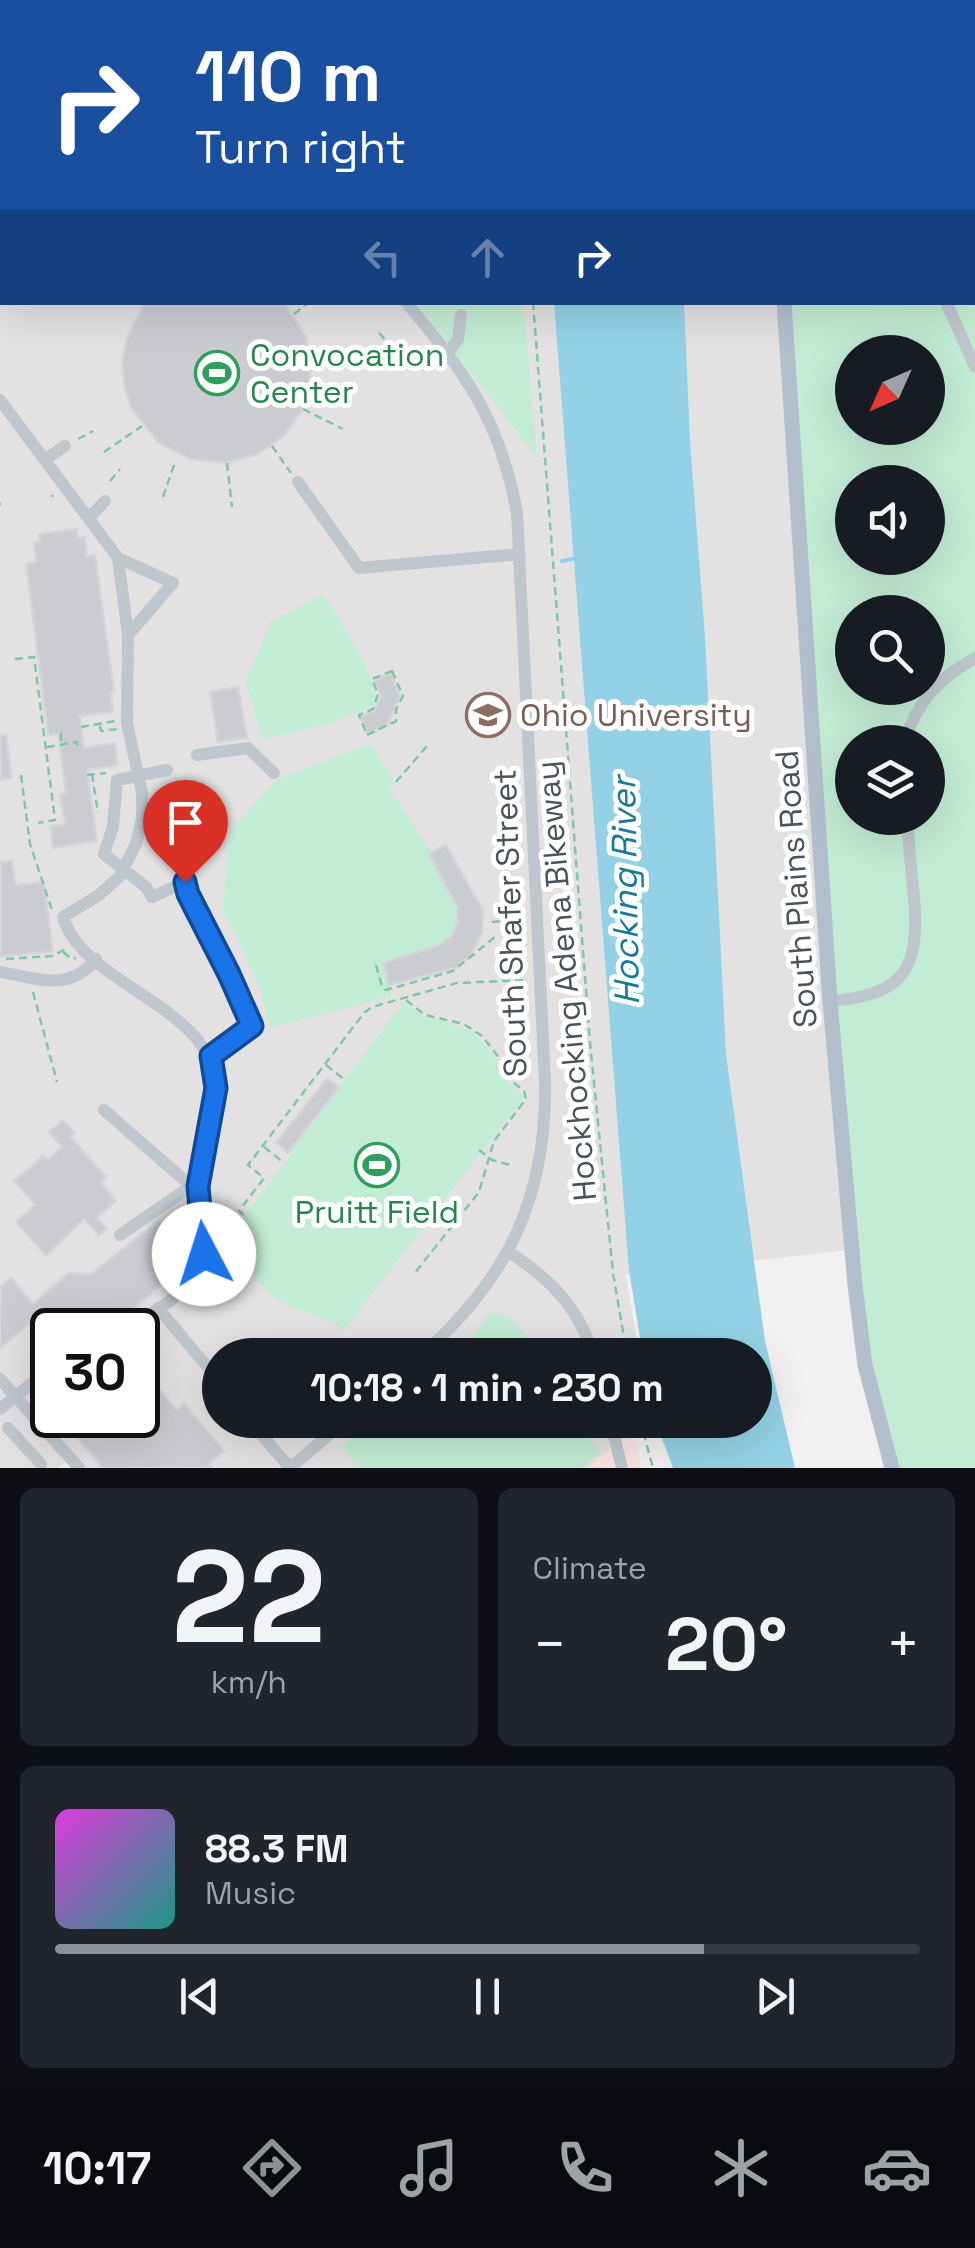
<!DOCTYPE html>
<html lang="en">
<head>
<meta charset="utf-8">
<style>
	:root { --surface:#171b24; --page:#20242c; --text:#f1f3f6; --muted:#9ea1a6; --line:#363941; --accent:#8c9099 }
	body { margin:0; font-family:"Space Grotesk",sans-serif; background:var(--page); color:var(--text); height:100vh; display:flex; flex-direction:column; font-size:38px; white-space:nowrap }
	* { box-sizing:border-box; margin:0 }
	p { font-size:32px; color:var(--muted) }
	.icon { flex:none; width:55px; height:55px; fill:none; stroke:currentColor; stroke-width:2; stroke-linecap:round; stroke-linejoin:round }
	.map { position:relative; height:1468px; overflow:hidden }
	.drawer { display:flex; flex-direction:column; gap:20px; padding:20px; background:#0d0f14; flex:1 }
	.drawer>* { flex:none }
	.hud { position:absolute; left:0px; top:0px; width:975px; height:305px; box-shadow:0 10px 40px #0002; background:#1a4fa0; color:#fff; overflow:hidden }
	.needle { width:65px; rotate:225deg }
	.tools { position:absolute; left:835px; top:335px; display:grid; gap:20px }
	.tools a { display:grid; place-items:center; width:110px; height:110px; border-radius:50%; background:var(--surface); box-shadow:0 10px 40px #0002; font-size:50px }
	.speed { position:absolute; left:30px; top:1308px; display:flex; gap:20px; font-size:50px; font-weight:700; text-align:center }
	.speed>* { display:grid; place-content:center; width:130px; height:130px; border-radius:50%; background:var(--surface); box-shadow:0 10px 40px #0002; line-height:1 }
	.speed .limit { border:5px solid #111; border-radius:15px; background:#fff; color:#111 }
	.pin { position:absolute; display:grid; place-items:center; width:85px; height:85px; color:#fff; margin:-102px -42px; border-radius:50% 50% 50% 0; rotate:-45deg; box-shadow:0 0 10px #0007 }
	.pin .icon { rotate:45deg }
	.me { position:absolute; width:110px; margin:-55px; rotate:355deg; stroke-linejoin:round; filter:drop-shadow(0 0 8px #0008) }
	.turn { display:flex; align-items:center; gap:35px; height:210px; padding:0 30px; font-size:45px }
	.turn .icon { width:130px; height:130px; stroke-width:2.5 }
	.turn b { display:block; font-size:70px; line-height:85px }
	.lanes { display:flex; align-items:center; height:95px; padding:0 30px; background:#0003; justify-content:center; gap:50px; direction:ltr }
	.lanes .off { opacity:.35 }
	.big { font-size:75px; font-weight:700; line-height:1.1 }
	.drawer .card { flex:1; display:flex; flex-direction:column; justify-content:center; gap:15px; min-width:0; padding:0 35px; border-radius:15px; background:var(--page) }
	.drawer .dial { align-items:center; gap:0 }
	.dial b { font-size:130px; line-height:1 }
	.song { display:flex; align-items:center; gap:30px }
	.cover { width:120px; height:120px; border-radius:15px; background:linear-gradient(135deg,hsl(300 70% 55%),hsl(170 70% 35%)) }
	.played { height:10px; border-radius:5px; background:linear-gradient(90deg,var(--accent) 75%,var(--line) 75%) }
	.keys { display:flex; justify-content:space-around; direction:ltr }
	.heat { display:flex; justify-content:space-between; align-items:center; font-size:55px; direction:ltr }
	.drawer .tiles { flex:1; display:grid; gap:20px; grid-template-columns:1fr 1fr }
	.card:last-child { grid-column:span 2 }
	.trip { position:absolute; left:202px; top:1338px; width:570px; height:100px; border-radius:50px; background:var(--surface); box-shadow:0 10px 40px #0002; font-weight:700; line-height:100px; text-align:center }
	.tabs { display:flex; height:160px; justify-content:space-around; align-items:center; background:#090b0e; color:var(--muted) }
	.tabs .icon { width:70px; height:70px }
	.tabs .active { color:var(--accent) }
	.tabs b { font-size:45px; color:var(--text) }
	.map>svg:first-child { display:block }
	.education { fill:#e3e1e1; fill-rule:evenodd }
	.medical { fill:#f9e6e3 }
	.green { fill:#c3ecd4; fill-rule:evenodd }
	.water { fill:#93d2e6 }
	.lines { fill:none; stroke-linecap:round; stroke-linejoin:round }
	.stream { stroke:#93d2e6; stroke-width:4 }
	.building { fill:#caccd2; stroke:#d5d6db; stroke-width:2.5 }
	.path { stroke:#7dc8a5; stroke-width:2.5; stroke-dasharray:8 5; stroke-linecap:butt }
	.minor { stroke:#bfc7ce; stroke-width:12 }
	.major { stroke:#b2bfcd; stroke-width:15 }
	.route-casing { stroke:#114b97; stroke-width:25 }
	.route { stroke:#1a73e8; stroke-width:18 }
	.labels { text-anchor:middle; stroke-width:10; stroke-linejoin:round; paint-order:stroke }
	.leisure-label { font-size:32px; fill:#27864d; stroke:#fff; text-anchor:start }
	.education-label { font-size:32px; fill:#785e54; stroke:#fff; text-anchor:start }
	.street-label { font-size:32px; fill:#49535c; stroke:#fff }
	.water-label { font-size:35px; font-style:italic; fill:#177b9a; stroke:#fff }
</style>
</head>
<body>
<div class="map">
<svg width="975" height="1468" viewBox="0 0 975 1468">
	<rect width="100%" height="100%" fill="#f2f0f0"/>
	<path class="education" d="M0 0H975V1236L626 1275 639 1355H220V1420H649L590 1468H79L70 1458 58 1468H0ZM2 2H972V302H2ZM852 352H928V428H852ZM852 482H928V558H852ZM852 612H928V688H852ZM852 742H928V818H852ZM52 1330H138V1415H52Z"/>
	<path class="medical" d="M631 1431 642 1468H586Z"/>
	<path class="green" d="M775 0H975V1468H892L865 1365 784 303 972 302V2H775ZM852 352H928V428H852ZM852 482H928V558H852ZM852 612H928V688H852ZM852 742H928V818H852Z
		M417 303H523L537 458Z
		M323 594C338 619 381 678 374 705L329 724 262 740 246 681 271 622Z
		M370 744 395 783 389 789 430 850 446 845C467 882 510 935 457 967 440 978 410 980 390 985L391 997 270 1028 260 987 223 910 230 831 278 779Z
		M404 1002 424 1017 448 1022 475 1034 500 1064 503 1077 524 1097 344 1330C319 1311 295 1315 271 1295 249 1278 252 1258 227 1238L291 1155 276 1143 327 1078 339 1087Z
		M489 1313 512 1318 542 1355H452L468 1342Z
		M375 1420H593L584 1430 600 1452 581 1468H359L342 1447Z"/>
	<path class="water" d="M554 303H684L690 441 705 637 726 1054 765 1341 795 1468H673L655 1420H755V1355H643L629 1271Z"/>
	<g class="lines">
		<path class="stream" d="M562 561 577 558
			M625 1426 633 1422"/>
	</g>
	<path class="building" d="M145 302H284L306 336 311 360 310 385 303 409 284 436 258 454 227 463 190 459 158 442 131 408 124 385 122 360 128 336Z
		M77 529 78 538 85 537 87 556 95 555 114 691 111 692 113 712 80 716 84 748 115 743 118 765 87 770 97 841 53 848 50 826 65 824 60 794 66 793 58 734 48 735 26 563 36 562 34 543 40 542 39 534Z
		M391 673 400 696 388 725 367 734 360 716 374 711 381 696 374 680Z
		M238 687 247 738 218 742 210 692Z
		M0 735H6L12 778 0 780Z
		M446 845 483 910 482 933 471 955 456 968 389 985 383 963 439 945 451 937 457 922V908L429 854Z
		M12 861 16 885 44 882 53 952 0 956V862Z
		M327 1078 339 1087 288 1153 276 1143Z
		M63 1120 75 1133 71 1137 106 1177 101 1182 116 1201 97 1218 107 1229 99 1236 84 1219 46 1256 16 1222 35 1205 14 1181 43 1156 47 1160 62 1147 49 1132Z
		M159 1220 192 1258 129 1313H107L85 1330H63L46 1310 0 1348V1287L11 1277 33 1304 68 1273 91 1274Z
		M138 1364 177 1410 184 1403 224 1451 209 1464 213 1468H103L58 1415H138Z"/>
	<g class="lines">
		<path class="path" d="M378 0 380 2
			M491 0 493 2
			M110 2 114 0
			M437 2 441 0
			M512 2V0
			M0 67 2 65
			M972 111 975 109
			M972 207 975 212
			M0 245 2 247
			M972 257 975 263
			M0 302 2 300
			M533 302 590 1042 613 1273 627 1355
			M294 314 309 302
			M379 333 392 347
			M372 354 392 355
			M317 357 354 354
			M303 409 343 429
			M78 439 93 431
			M272 446 291 473
			M104 452 142 426
			M227 463 232 507
			M110 481 120 469
			M52 495 53 497
			M163 497 175 462
			M0 504H1
			M15 659 34 657 55 820 38 823
			M392 671 403 696 396 709V721L367 735 359 715 373 709 378 694 372 679Z
			M100 726 101 731 118 729
			M81 727 116 721
			M61 733V743
			M47 747 77 742 78 748
			M92 774 98 813
			M21 775 30 844 52 910
			M87 775 106 773
			M396 782 427 746
			M492 922 526 919
			M63 952 72 959 76 958
			M6 959 52 956 66 949
			M376 965 382 987 386 990 453 971 495 937
			M33 992 57 1082
			M406 1000 425 1015 464 1024 482 1036 500 1059 508 1078 524 1091 526 1099 494 1141 479 1192 414 1274
			M326 1065 345 1080
			M264 1147 284 1163
			M479 1150 492 1160 510 1165
			M244 1215 239 1211 264 1178 248 1165 364 1013 372 1007 457 983 528 980
			M640 1420 653 1468"/>
		<path class="minor" d="M169 0 171 2
			M972 5 975 3
			M0 266H2
			M406 302C466 374 500 419 517 513L545 1081C547 1198 508 1278 422 1355
			M946 302 975 367
			M448 353 458 339 461 315
			M0 400 118 558 128 635 127 723 142 793V819L136 844 119 877 99 895 63 917C83 986 217 1007 215 1088L198 1186 204 1255C197 1290 145 1322 112 1330
			M46 459 65 446
			M298 482 359 568 520 554
			M90 517 105 501
			M118 558 173 583 128 635
			M905 742C916 702 939 678 975 658
			M197 755 248 748 274 773
			M167 770 117 780 113 826 104 854 146 887 152 897 185 882 188 894 251 1021 248 1030 211 1056
			M0 972C37 978 69 993 96 959
			M830 1001C905 995 920 969 914 897 911 871 909 844 907 818
			M104 1110 191 1186
			M120 1235 191 1186H196
			M509 1252C549 1278 579 1307 593 1355
			M158 1308 220 1382
			M0 1379 79 1468
			M0 1409 52 1367
			M249 1420 290 1468
			M610 1420 622 1468
			M8 1428 41 1464
			M290 1468 346 1420"/>
		<path class="major" d="M401 2 405 0
			M775 2V0
			M0 283 2 281
			M784 302 830 1001 855 1285 865 1365 892 1468"/>
	</g>
	<g class="lines">
		<defs>
			<path id="route" d="M185 882 188 894 229 974 252 1026 211 1056 216 1088 198 1186 204 1254"/>
		</defs>
		<use href="#route" class="route-casing"/>
		<use href="#route" class="route"/>
	</g>
	<defs>
		<symbol id="stadium-ring" viewBox="-11 -11 22 22"><circle r="9.5" fill="#fff" stroke="#2e9e5b" stroke-width="1.5"/><path d="M0-5a6.5 5 0 1 0 0 10a6.5 5 0 1 0 0-10ZM-3.5-1.8h7v3.6h-7Z" fill="#2e9e5b"/></symbol>
		<symbol id="university-ring" viewBox="-11 -11 22 22"><circle r="9.5" fill="#fff" stroke="#8d6e63" stroke-width="1.5"/><path d="M0-5L7-2L0 1L-7-2ZM-4 1L0 2.5L4 1V4Q0 6-4 4Z" fill="#8d6e63"/></symbol>
	</defs>
	<g fill-rule="evenodd">
		<use href="#stadium-ring" x="192" y="348" width="50" height="50"/>
		<use href="#university-ring" x="463" y="690" width="50" height="50"/>
		<use href="#stadium-ring" x="352" y="1140" width="50" height="50"/>
	</g>
	<g class="labels">
		<g class="leisure-label">
			<text x="250" y="366">Convocation<tspan x="250" dy="37">Center</tspan></text>
			<text x="377" y="1223" text-anchor="middle">Pruitt Field</text>
		</g>
		<g class="education-label">
			<text x="520" y="726">Ohio University</text>
		</g>
		<g class="street-label">
			<text transform="translate(796 889) rotate(-94)" y="11">South Plains Road</text>
			<text transform="translate(510 923) rotate(-92)" y="11">South Shafer Street</text>
			<text transform="translate(566 981) rotate(-95)" y="11">Hockhocking Adena Bikeway</text>
		</g>
		<g class="water-label">
			<text transform="translate(625 891) rotate(-91)" y="12">Hocking River</text>
		</g>
	</g>
</svg>
<div class="tools">
<a><svg class="needle" viewBox="-14 -14 28 28"><path d="M0-13l5 13h-10z" fill="#e53935"/><path d="M0 13l5-13h-10z" fill="#9ea1a6"/></svg></a>
<a><svg class="icon" aria-label="sound" viewBox="0 0 24 24"><path d="M4 9h4l5-4v14l-5-4H4zM17 9q2 3 0 6"/></svg></a>
<a><svg class="icon" aria-label="search" viewBox="0 0 24 24"><circle cx="10" cy="10" r="6"/><path d="M15 15l6 6"/></svg></a>
<a><svg class="icon" aria-label="layers" viewBox="0 0 24 24"><path d="M12 4l9 5-9 5-9-5zM3 14l9 5 9-5"/></svg></a>
</div>
<div class="speed"><div class="limit">30</div></div>
<div class="pin" style="left:185px;top:882px;background:#d93025"><svg class="icon" aria-label="arrive" viewBox="0 0 24 24"><path d="M6 21V4h12l-3 4 3 4H6"/></svg></div>
<svg class="me" style="left:204px;top:1254px" viewBox="-20 -20 40 40"><circle r="19" fill="#fff"/><path d="M0-13L10 11 0 6-10 11z" fill="#1a73e8"/></svg>
<div class="trip">10:18 · 1 min · 230 m</div>
<div class="hud">
<div class="turn"><svg class="icon" aria-label="right" viewBox="0 0 24 24"><path d="M7 20v-9h11M14 6l5 5-5 5"/></svg><div><b>110 m</b>Turn right</div></div>
<div class="lanes"><svg class="icon off" aria-label="left" viewBox="0 0 24 24"><path d="M17 20v-9H6M10 6l-5 5 5 5"/></svg><svg class="icon off" aria-label="ahead" viewBox="0 0 24 24"><path d="M12 20V5M6 11l6-6 6 6"/></svg><svg class="icon" aria-label="right" viewBox="0 0 24 24"><path d="M7 20v-9h11M14 6l5 5-5 5"/></svg></div>
</div>
</div>
<section class="drawer">
<div class="tiles">
<div class="card dial"><b>22</b><p>km/h</p></div>
<div class="card"><p>Climate</p>
<div class="heat"><a>−</a><b class="big">20°</b><a>+</a></div>
</div>
<div class="card">
<div class="song"><i class="cover"></i><div><b>88.3 FM</b><p>Music</p></div></div>
<div class="played"></div>
<div class="keys"><svg class="icon" aria-label="previous" viewBox="0 0 24 24"><path d="M18 5L8 12l10 7zM5 5v14"/></svg><svg class="icon" aria-label="pause" viewBox="0 0 24 24"><path d="M8 5v14M16 5v14"/></svg><svg class="icon" aria-label="next" viewBox="0 0 24 24"><path d="M6 5l10 7-10 7zM19 5v14"/></svg></div>
</div>
</div>
</section>
<nav class="tabs">
<b>10:17</b>
<svg class="icon active" aria-label="directions" viewBox="0 0 24 24"><path d="M12 3l9 9-9 9-9-9zM9 14v-3h6M13 9l2 2-2 2"/></svg>
<svg class="icon" aria-label="music" viewBox="0 0 24 24"><path d="M9 18V5l10-2v13"/><circle cx="6" cy="18" r="3"/><circle cx="16" cy="16" r="3"/></svg>
<svg class="icon" aria-label="phone" viewBox="0 0 24 24"><path d="M5 4h4l2 5-3 2q2 4 5 5l2-3 5 2v4C11 20 4 13 5 4z"/></svg>
<svg class="icon" aria-label="climate" viewBox="0 0 24 24"><path d="M12 3v18M4 7l16 10M4 17L20 7"/></svg>
<svg class="icon" aria-label="car" viewBox="0 0 24 24"><path d="M5 17H2v-5l4-1 3-4h7l3 4 3 1v5h-3M9 17h6M6 11h13"/><circle cx="7" cy="17" r="2"/><circle cx="17" cy="17" r="2"/></svg>
</nav>
</body>
</html>
